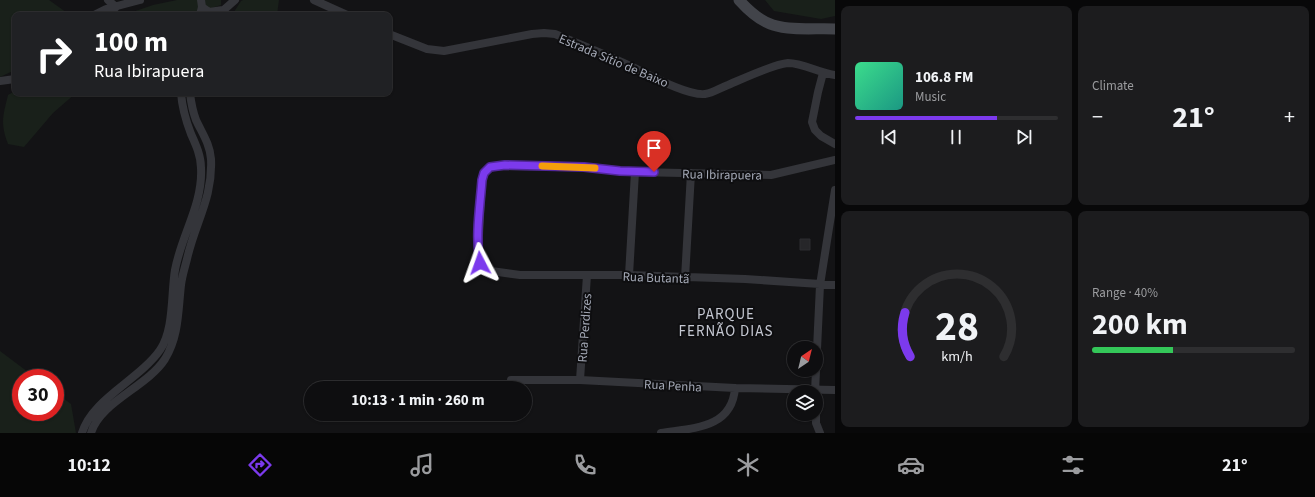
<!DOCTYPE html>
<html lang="en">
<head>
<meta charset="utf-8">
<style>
	:root { --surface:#0e0e10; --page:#1c1c1e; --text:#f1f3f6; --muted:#9b9c9f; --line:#2e2e30; --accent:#7c3aed }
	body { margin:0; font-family:"Source Sans 3",sans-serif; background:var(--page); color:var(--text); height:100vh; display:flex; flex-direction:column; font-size:15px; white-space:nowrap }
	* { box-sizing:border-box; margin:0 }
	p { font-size:13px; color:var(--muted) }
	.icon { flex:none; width:22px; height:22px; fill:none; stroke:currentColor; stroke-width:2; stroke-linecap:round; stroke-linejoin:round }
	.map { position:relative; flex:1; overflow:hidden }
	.drawer { display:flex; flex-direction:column; gap:6px; padding:6px; background:#080809; width:480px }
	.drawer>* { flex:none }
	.guide { position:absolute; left:12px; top:12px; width:380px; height:84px; border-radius:8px; box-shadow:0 1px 3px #0004,0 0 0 1px var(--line); background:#202124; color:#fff; overflow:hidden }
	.needle { width:26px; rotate:35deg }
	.controls { position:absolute; left:787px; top:341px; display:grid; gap:8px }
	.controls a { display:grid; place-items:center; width:36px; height:36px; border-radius:50%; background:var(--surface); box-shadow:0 1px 3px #0004,0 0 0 1px var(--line); font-size:20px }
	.speed { position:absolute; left:12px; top:369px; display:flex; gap:8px; font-size:20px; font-weight:700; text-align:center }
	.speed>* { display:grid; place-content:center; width:52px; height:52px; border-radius:50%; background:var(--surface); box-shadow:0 1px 3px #0004,0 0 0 1px var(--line); line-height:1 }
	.speed .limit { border:6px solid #d22; background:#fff; color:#111 }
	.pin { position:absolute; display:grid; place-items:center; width:34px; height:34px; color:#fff; margin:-41px -17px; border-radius:50% 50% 50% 0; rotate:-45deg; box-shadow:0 0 4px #0007 }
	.pin .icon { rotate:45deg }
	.me { position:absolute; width:44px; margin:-22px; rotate:356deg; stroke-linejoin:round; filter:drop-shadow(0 0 3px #0008) }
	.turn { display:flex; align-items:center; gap:14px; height:84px; padding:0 16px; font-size:18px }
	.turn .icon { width:52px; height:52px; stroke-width:2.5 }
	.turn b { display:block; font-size:28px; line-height:34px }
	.big { font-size:30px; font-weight:700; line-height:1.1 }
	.drawer .tile { flex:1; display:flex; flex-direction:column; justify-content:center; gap:6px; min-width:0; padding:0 14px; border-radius:8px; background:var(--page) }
	.drawer .dial { align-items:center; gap:0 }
	.dial svg { height:104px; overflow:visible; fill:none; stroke:var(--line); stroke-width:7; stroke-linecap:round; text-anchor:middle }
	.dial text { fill:var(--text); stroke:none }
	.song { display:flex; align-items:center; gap:12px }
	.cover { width:48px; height:48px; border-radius:6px; background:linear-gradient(135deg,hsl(150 70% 55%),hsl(170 70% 35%)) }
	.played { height:4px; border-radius:2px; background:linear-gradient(90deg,var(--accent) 70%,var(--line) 70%) }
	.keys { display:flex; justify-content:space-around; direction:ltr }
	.heat { display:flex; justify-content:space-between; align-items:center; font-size:22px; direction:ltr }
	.charge { height:6px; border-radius:3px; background:linear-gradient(90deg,#34c759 40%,var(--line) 0) }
	.drawer .tiles { flex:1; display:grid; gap:6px; grid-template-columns:repeat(2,1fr) }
	.trip { position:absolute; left:304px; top:381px; width:228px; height:40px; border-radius:20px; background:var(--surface); box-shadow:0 1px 3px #0004,0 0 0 1px var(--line); font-weight:700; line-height:40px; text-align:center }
	.menu { display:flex; height:64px; justify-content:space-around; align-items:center; background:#060606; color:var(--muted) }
	.menu .icon { width:28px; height:28px }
	.menu .current { color:var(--accent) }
	.menu b { font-size:18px; color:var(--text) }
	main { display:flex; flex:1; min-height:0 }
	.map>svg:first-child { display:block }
	.green { fill:#19201a }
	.building { fill:#262629; stroke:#2d2d31 }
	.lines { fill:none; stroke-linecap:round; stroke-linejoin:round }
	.street { stroke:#34353a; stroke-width:8 }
	.secondary { stroke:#42444a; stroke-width:11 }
	.route-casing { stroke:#51269a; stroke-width:10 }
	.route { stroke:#7c3aed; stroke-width:7 }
	.slow { stroke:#f59e0b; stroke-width:7 }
	.labels { text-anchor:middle; stroke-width:4; stroke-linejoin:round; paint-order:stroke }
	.street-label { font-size:13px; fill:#a4a9b6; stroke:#0e0e10 }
	.quarter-label { font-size:15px; letter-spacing:1px; fill:#c5c8d2; stroke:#0e0e10 }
</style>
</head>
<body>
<main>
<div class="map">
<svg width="835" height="433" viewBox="0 0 835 433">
	<rect width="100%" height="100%" fill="#131315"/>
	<path class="green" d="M0 0H49L70 15H15V70L0 77Z
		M177 0H221V5L196 13V15H124L153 5Z
		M243 0H279L277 15H232L241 1Z
		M765 0H835V16L821 19 774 11Z
		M15 91V93H76L53 113 24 147 8 144C0 123 3 116 8 95Z
		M0 351 36 378H21V412H55V392L71 404 76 433H0Z"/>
	<path class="building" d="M800 239H810V250H800Z"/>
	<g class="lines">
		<path class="street" d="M108 0 116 7
			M314 0 347 15
			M202 7 209 12 223 10
			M94 15 106 9 140 0
			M200 15 202 7 201 0
			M218 15 235 0
			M389 34 427 49 444 51 532 34 544 33 555 34C579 44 604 54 628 65 646 73 687 96 705 94 713 93 720 88 728 85 742 79 774 64 788 63 803 63 819 73 835 75
			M823 73 818 92 812 122 815 130 821 136 835 144
			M0 81 15 79
			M835 160 771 175 635 172 584 167 496 166C488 168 485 171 482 180L478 254 480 263 491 271 520 275H629L745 279 835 285
			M629 275 635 172
			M685 278 691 173
			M511 380H580L735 388 835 390
			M580 380 587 275
			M815 392 820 285 835 190
			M816 411V423L820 433
			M82 433C92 399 139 380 160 350 174 330 171 294 175 270 181 236 203 204 201 168 201 156 196 145 191 134 186 121 182 107 181 93
			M91 433C100 402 147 387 165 359 179 336 178 311 181 285 182 276 185 267 187 259 195 223 213 198 211 159 210 144 202 133 196 120 193 112 191 102 190 93
			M661 433C692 428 732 429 735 388"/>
		<path class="secondary" d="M739 0C748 10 760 21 773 25 791 31 816 28 835 29"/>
	</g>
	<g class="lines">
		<defs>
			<path id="route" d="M480 263C475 236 480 207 482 180L484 173 490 167 505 165 584 167 620 171 654 172"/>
		</defs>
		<use href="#route" class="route-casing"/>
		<use href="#route" class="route"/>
		<path class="slow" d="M542 166 595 168"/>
	</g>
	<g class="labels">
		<g class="street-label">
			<text transform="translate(614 60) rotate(23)" y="5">Estrada Sítio de Baixo</text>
			<text transform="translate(722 174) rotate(1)" y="5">Rua Ibirapuera</text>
			<text transform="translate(656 277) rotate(2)" y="5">Rua Butantã</text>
			<text transform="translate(584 328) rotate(-86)" y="5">Rua Perdizes</text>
			<text transform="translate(673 385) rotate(3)" y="5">Rua Penha</text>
		</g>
		<g class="quarter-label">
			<text x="726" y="319">PARQUE<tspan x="726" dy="17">FERNÃO DIAS</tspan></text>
		</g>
	</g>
</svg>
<div class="controls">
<a><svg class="needle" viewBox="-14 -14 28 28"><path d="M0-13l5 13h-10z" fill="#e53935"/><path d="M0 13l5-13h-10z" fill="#9b9c9f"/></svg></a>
<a><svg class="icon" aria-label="layers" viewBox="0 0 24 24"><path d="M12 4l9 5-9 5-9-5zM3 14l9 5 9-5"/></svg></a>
</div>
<div class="speed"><div class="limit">30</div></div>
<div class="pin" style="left:654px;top:172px;background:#d93025"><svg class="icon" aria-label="arrive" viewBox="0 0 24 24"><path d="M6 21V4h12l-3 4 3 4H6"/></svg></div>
<svg class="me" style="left:480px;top:263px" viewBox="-20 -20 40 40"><path d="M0-17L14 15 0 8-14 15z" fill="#7c3aed" stroke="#fff" stroke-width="4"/></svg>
<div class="trip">10:13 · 1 min · 260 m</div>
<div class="guide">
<div class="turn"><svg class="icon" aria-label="right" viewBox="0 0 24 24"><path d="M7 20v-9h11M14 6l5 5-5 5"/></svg><div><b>100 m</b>Rua Ibirapuera</div></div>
</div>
</div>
<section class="drawer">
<div class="tiles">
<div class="tile">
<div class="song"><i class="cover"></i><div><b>106.8 FM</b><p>Music</p></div></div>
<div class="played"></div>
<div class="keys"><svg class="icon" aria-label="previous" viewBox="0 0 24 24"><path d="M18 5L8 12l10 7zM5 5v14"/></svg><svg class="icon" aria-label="pause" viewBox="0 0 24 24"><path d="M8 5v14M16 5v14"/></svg><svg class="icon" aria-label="next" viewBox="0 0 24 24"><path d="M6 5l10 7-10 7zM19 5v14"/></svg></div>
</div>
<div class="tile"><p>Climate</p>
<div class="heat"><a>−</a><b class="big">21°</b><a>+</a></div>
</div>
<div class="tile dial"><svg viewBox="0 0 100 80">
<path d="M14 69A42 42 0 1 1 86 69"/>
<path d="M14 69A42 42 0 0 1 10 35" stroke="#7c3aed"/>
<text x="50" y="56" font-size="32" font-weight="700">28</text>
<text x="50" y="72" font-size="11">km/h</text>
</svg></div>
<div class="tile"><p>Range · 40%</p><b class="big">200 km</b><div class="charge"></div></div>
</div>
</section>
</main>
<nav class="menu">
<b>10:12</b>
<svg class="icon current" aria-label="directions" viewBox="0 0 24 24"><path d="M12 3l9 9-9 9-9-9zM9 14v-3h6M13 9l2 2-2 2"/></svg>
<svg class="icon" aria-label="music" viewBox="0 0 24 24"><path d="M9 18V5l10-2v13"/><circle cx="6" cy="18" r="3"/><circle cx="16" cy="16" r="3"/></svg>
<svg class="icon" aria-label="phone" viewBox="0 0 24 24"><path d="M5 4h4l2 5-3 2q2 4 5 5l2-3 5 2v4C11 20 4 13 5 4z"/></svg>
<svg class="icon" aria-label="climate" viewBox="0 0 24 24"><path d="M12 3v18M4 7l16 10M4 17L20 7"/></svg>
<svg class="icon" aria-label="car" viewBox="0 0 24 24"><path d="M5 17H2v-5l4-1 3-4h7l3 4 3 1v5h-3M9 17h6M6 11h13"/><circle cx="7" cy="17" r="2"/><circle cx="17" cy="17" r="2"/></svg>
<svg class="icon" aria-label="filters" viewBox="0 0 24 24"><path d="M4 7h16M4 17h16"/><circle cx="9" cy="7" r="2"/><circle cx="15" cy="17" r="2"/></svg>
<b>21°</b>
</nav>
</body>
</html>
